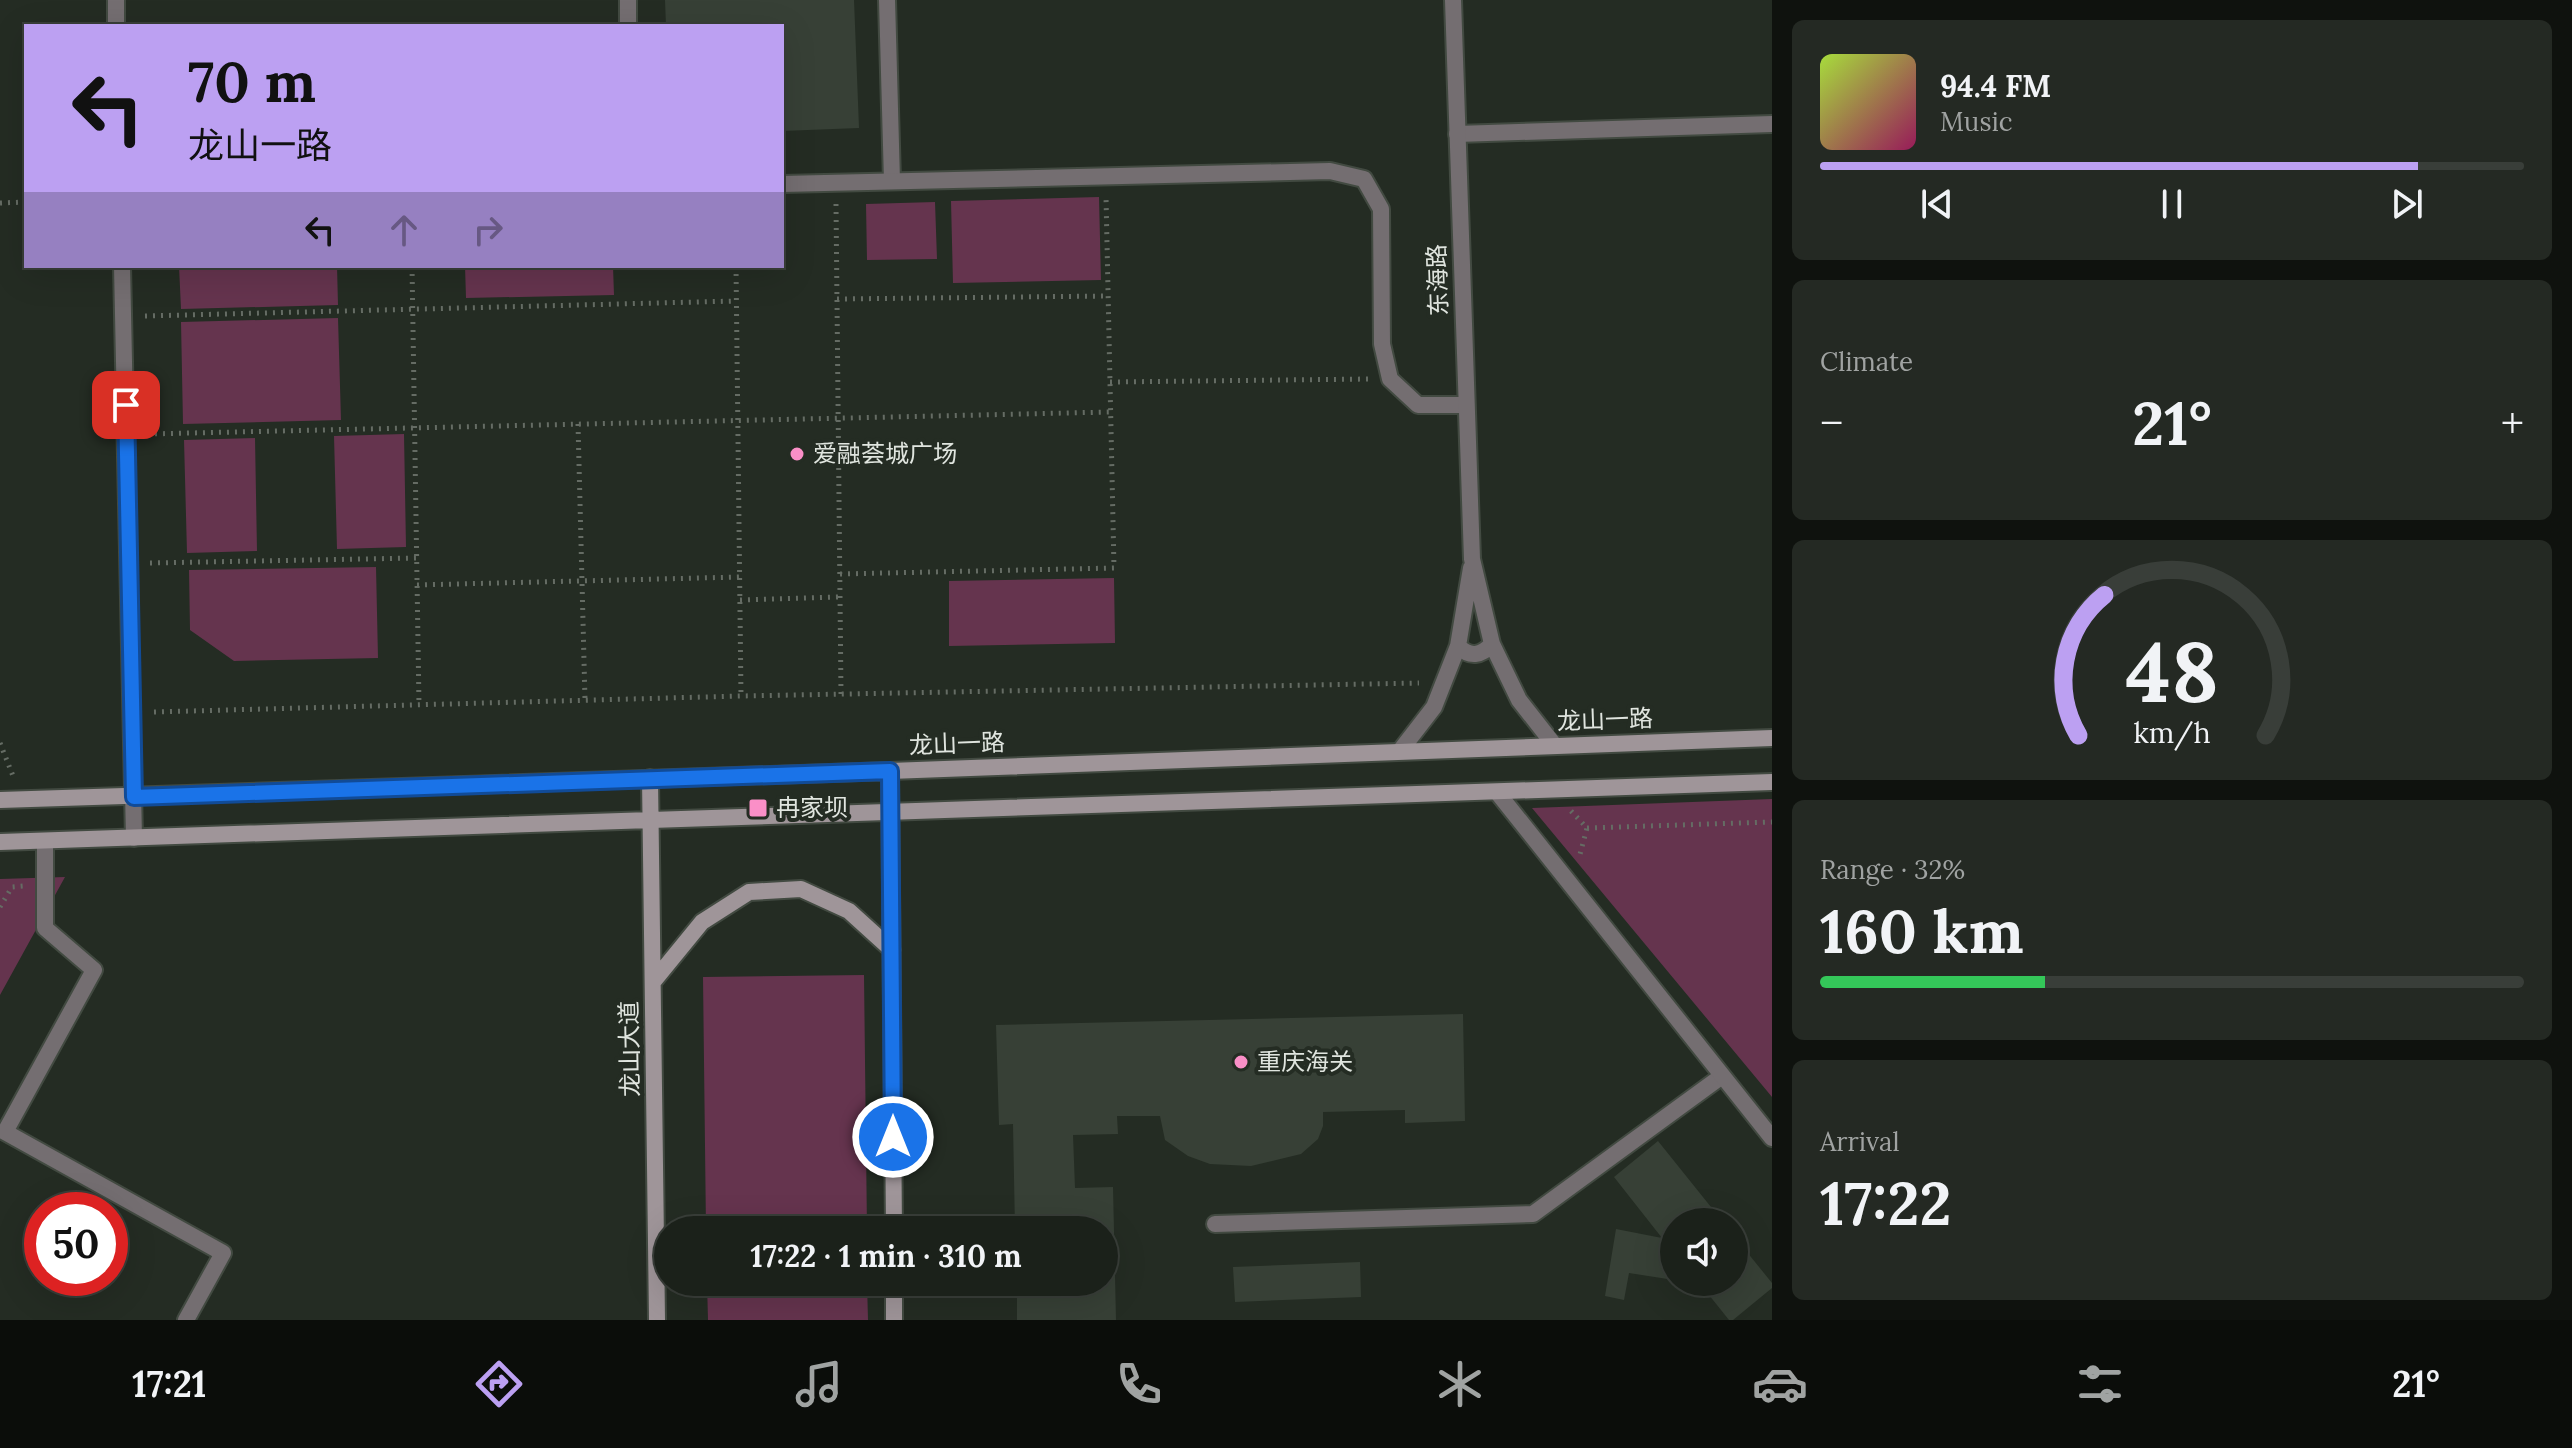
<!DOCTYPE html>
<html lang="en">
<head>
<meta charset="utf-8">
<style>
	:root { --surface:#1b211a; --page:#242923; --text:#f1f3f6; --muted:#a0a3a2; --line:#393e39; --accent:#bca0f2 }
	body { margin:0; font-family:Lora,"Noto Sans SC",serif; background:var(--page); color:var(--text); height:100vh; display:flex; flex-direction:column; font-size:30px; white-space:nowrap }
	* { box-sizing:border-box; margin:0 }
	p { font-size:26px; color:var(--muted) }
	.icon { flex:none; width:44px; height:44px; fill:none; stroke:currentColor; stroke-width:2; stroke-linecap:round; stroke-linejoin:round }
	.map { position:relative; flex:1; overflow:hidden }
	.panel { display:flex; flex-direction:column; gap:20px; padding:20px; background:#0f120e; width:800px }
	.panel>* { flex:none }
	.banner { position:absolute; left:24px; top:24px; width:760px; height:244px; border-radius:0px; box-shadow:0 8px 32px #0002,0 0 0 2px var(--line); background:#bca0f2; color:#111; overflow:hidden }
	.fabs { position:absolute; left:1660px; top:1208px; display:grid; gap:16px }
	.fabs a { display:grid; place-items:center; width:88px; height:88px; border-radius:50%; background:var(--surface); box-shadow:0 8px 32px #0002,0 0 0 2px var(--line); font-size:40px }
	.speed { position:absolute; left:24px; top:1192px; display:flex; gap:16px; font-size:40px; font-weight:700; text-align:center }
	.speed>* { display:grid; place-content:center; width:104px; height:104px; border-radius:50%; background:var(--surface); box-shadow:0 8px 32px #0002,0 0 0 2px var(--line); line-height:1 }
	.speed .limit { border:12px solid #d22; background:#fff; color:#111 }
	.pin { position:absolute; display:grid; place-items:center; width:68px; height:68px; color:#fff; margin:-34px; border-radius:16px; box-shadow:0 4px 12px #0006 }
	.me { position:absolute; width:88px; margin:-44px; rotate:0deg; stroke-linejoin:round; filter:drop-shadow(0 0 6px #0008) }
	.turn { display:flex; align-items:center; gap:28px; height:168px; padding:0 32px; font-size:36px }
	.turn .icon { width:104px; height:104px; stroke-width:2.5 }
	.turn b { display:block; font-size:56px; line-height:68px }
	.lanes { display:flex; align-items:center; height:76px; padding:0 32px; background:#0003; justify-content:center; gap:40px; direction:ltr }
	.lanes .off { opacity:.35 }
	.big { font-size:60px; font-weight:700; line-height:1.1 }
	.panel .widget { flex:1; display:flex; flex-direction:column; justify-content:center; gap:12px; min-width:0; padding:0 28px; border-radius:12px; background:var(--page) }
	.panel .dial { align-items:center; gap:0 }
	.dial svg { height:208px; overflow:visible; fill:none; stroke:var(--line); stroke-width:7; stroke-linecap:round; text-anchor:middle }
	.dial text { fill:var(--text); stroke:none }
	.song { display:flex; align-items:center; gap:24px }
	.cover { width:96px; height:96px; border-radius:12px; background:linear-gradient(135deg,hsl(80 70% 55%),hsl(330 70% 35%)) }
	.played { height:8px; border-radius:4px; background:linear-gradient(90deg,var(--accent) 85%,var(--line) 85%) }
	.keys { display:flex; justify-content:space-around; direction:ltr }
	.heat { display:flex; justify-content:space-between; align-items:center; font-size:44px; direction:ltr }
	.charge { height:12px; border-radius:6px; background:linear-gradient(90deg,#34c759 32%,var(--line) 0) }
	.trip { position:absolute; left:654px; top:1216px; width:464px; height:80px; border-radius:40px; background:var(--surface); box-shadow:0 8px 32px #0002,0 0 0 2px var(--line); font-weight:700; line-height:80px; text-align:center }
	.tab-bar { display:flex; height:128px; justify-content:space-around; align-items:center; background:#0b0d0a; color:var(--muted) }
	.tab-bar .icon { width:56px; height:56px }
	.tab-bar .selected { color:var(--accent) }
	.tab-bar b { font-size:36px; color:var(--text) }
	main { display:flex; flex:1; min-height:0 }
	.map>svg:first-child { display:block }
	.green { fill:#65344e }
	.building { fill:#374036 }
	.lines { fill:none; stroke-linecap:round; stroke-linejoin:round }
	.service-casing { stroke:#424a41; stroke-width:20 }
	.pedestrian-casing { stroke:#424a41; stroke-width:20 }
	.minor-casing { stroke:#424a41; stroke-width:20 }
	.tertiary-casing { stroke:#424a41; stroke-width:20 }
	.secondary-casing { stroke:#424a41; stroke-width:20 }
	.path { stroke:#656c64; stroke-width:5; stroke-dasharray:2 6; stroke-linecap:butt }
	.service { stroke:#746e71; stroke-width:16 }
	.pedestrian { stroke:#746e71; stroke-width:16 }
	.minor { stroke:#746e71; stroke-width:16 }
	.tertiary { stroke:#746e71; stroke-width:16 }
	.secondary { stroke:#9f9599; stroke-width:16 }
	.route-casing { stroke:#114b97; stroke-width:20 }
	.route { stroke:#1a73e8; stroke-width:14 }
	.poi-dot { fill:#fa8fc7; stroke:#242c23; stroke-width:3 }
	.labels { text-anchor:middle; stroke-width:8; stroke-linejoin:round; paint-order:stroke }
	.street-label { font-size:24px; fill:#e0e5df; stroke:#242c23 }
	.poi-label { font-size:24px; fill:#e0e5df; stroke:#242c23; text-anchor:start }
</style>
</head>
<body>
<main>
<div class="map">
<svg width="1772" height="1320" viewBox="0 0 1772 1320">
	<rect width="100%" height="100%" fill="#242c23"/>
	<path class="green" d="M1099 197 1101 280 953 283 951 201Z
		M935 202 937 259 867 260 866 204Z
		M179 266H337L338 305 181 309Z
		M465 266H613L614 295 466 298Z
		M338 318 341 420 183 424 181 322Z
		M404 434 406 547 337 549 334 436Z
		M255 438 257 551 187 553 184 440Z
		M376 567 378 658 234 661 190 630 189 570Z
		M1114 578 1115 643 949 646V581Z
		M1772 799V1097L1532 808Z
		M65 877 0 995V879Z
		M864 975 867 1230H706L703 977Z
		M707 1282H867L868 1320H708Z"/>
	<path class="building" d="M665 0H854L859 128 782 131V26H666Z
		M1463 1014 1465 1121 1405 1123V1110L1323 1112V1126L1318 1139 1301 1154 1251 1166 1210 1164 1188 1156 1165 1140 1160 1116H1117L1118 1134 1073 1135 1075 1188 1113 1187 1116 1320H1017V1282H1104V1230H1015L1013 1124 999 1125 996 1025Z
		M1658 1141 1723 1222H1674V1280L1629 1273 1624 1300 1605 1296 1616 1229 1662 1238 1614 1177Z
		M1734 1236 1772 1283V1288L1733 1320H1729L1701 1285 1693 1284 1734 1282Z
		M1360 1262 1361 1297 1235 1302 1233 1267Z"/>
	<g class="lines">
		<defs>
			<path id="service" d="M628 0V26
				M887 0 892 181
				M45 841V928L94 970 5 1132 223 1253 186 1320
				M1215 1224 1533 1214 1722 1076"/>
			<path id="pedestrian" d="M1497 792 1772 1138"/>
			<path id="minor" d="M116 0V26
				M1457 134 1772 124
				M782 184 1330 171 1364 179 1381 209 1382 344 1390 379 1418 405H1466
				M122 266 134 838"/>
			<path id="tertiary" d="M1453 0 1472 559 1492 644 1519 700 1555 746
				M1458 646C1470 658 1481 656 1492 644
				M1400 751 1434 707 1458 646 1471 568"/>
			<path id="secondary" d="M890 771 894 1230
				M650 778 657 1320
				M0 800 890 771 1772 738
				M0 842 1772 782
				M653 982 702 922 749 892 801 889 849 911 892 950
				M894 1282V1320"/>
		</defs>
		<use href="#service" class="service-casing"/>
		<use href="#pedestrian" class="pedestrian-casing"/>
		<use href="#minor" class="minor-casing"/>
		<use href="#tertiary" class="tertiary-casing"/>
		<use href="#secondary" class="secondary-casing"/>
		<path class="path" d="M0 203 26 202
			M836 204 841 694
			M412 266 419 705
			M736 266 741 696
			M837 299 1108 296
			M145 316 736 301
			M1110 382 1369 379
			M578 424 585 700
			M147 434 1110 412
			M150 563 416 558
			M840 574 1114 568 1106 197
			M417 585 739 577
			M740 600 840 597
			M154 712 741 696 1419 683
			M0 743 13 776
			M1571 811 1587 828 1579 858
			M1587 828 1772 822
			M0 907 12 887 24 886"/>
		<use href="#service" class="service"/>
		<use href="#pedestrian" class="pedestrian"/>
		<use href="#minor" class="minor"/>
		<use href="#tertiary" class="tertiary"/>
		<use href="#secondary" class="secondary"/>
	</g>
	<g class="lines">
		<defs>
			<path id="route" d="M126 405 134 797 890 771 893 1137"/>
		</defs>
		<use href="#route" class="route-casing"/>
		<use href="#route" class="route"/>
	</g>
	<g class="poi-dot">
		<circle cx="797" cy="454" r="8"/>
		<rect x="748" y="798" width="20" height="20" rx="4"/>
		<circle cx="1241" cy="1062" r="8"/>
	</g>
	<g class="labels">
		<g class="street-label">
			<text transform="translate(1438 280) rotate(-92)" y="8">东海路</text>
			<text transform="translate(1605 720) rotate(-2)" y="8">龙山一路</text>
			<text transform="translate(957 744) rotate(-2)" y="8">龙山一路</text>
			<text transform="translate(630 1049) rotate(-91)" y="8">龙山大道</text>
		</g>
		<g class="poi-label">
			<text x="813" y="462">爱融荟城广场</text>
			<text x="776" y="816">冉家坝</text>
			<text x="1257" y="1070">重庆海关</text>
		</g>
	</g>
</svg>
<div class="fabs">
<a><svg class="icon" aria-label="sound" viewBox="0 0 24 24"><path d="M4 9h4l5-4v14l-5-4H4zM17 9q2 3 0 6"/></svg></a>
</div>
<div class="speed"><div class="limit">50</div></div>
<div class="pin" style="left:126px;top:405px;background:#d93025"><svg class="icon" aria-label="arrive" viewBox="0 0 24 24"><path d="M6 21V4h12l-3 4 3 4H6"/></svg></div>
<svg class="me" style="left:893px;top:1137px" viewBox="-20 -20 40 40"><circle r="17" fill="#1a73e8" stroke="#fff" stroke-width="3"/><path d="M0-11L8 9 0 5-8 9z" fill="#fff"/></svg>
<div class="trip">17:22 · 1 min · 310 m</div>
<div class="banner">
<div class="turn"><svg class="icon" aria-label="left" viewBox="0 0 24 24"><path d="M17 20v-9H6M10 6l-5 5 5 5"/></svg><div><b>70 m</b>龙山一路</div></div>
<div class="lanes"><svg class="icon" aria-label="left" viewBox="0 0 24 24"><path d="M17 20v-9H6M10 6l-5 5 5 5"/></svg><svg class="icon off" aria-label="ahead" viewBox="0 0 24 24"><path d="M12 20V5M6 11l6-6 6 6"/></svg><svg class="icon off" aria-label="right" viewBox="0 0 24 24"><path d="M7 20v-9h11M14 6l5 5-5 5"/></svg></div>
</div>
</div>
<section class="panel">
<div class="widget">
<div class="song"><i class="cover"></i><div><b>94.4 FM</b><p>Music</p></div></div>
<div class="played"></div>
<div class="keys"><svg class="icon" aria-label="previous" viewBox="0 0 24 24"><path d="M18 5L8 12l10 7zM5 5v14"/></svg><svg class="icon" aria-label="pause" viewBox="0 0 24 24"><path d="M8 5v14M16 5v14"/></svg><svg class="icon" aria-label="next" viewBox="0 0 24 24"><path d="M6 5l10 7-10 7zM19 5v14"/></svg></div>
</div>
<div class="widget"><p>Climate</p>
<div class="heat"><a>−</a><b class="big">21°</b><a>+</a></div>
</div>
<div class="widget dial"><svg viewBox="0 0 100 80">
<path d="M14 69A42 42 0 1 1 86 69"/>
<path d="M14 69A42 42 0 0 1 24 15" stroke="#bca0f2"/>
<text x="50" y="56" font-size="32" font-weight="700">48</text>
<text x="50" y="72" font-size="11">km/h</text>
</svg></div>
<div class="widget"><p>Range · 32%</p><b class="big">160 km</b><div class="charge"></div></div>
<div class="widget"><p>Arrival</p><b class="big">17:22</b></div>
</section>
</main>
<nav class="tab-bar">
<b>17:21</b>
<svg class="icon selected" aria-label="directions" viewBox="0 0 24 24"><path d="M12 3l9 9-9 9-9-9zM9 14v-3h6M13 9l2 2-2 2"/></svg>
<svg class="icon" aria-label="music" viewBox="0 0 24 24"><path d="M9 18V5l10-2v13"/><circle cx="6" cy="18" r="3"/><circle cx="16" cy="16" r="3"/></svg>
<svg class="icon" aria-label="phone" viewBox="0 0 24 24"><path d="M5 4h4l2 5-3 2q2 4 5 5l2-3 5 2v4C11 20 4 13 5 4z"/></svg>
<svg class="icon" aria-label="climate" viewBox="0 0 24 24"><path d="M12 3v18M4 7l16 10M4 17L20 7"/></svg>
<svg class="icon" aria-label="car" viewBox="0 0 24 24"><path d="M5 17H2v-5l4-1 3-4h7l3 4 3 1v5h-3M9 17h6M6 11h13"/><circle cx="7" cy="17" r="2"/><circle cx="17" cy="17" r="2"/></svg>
<svg class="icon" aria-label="filters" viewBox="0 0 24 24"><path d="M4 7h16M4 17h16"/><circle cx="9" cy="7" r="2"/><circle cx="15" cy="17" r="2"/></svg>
<b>21°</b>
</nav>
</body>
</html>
